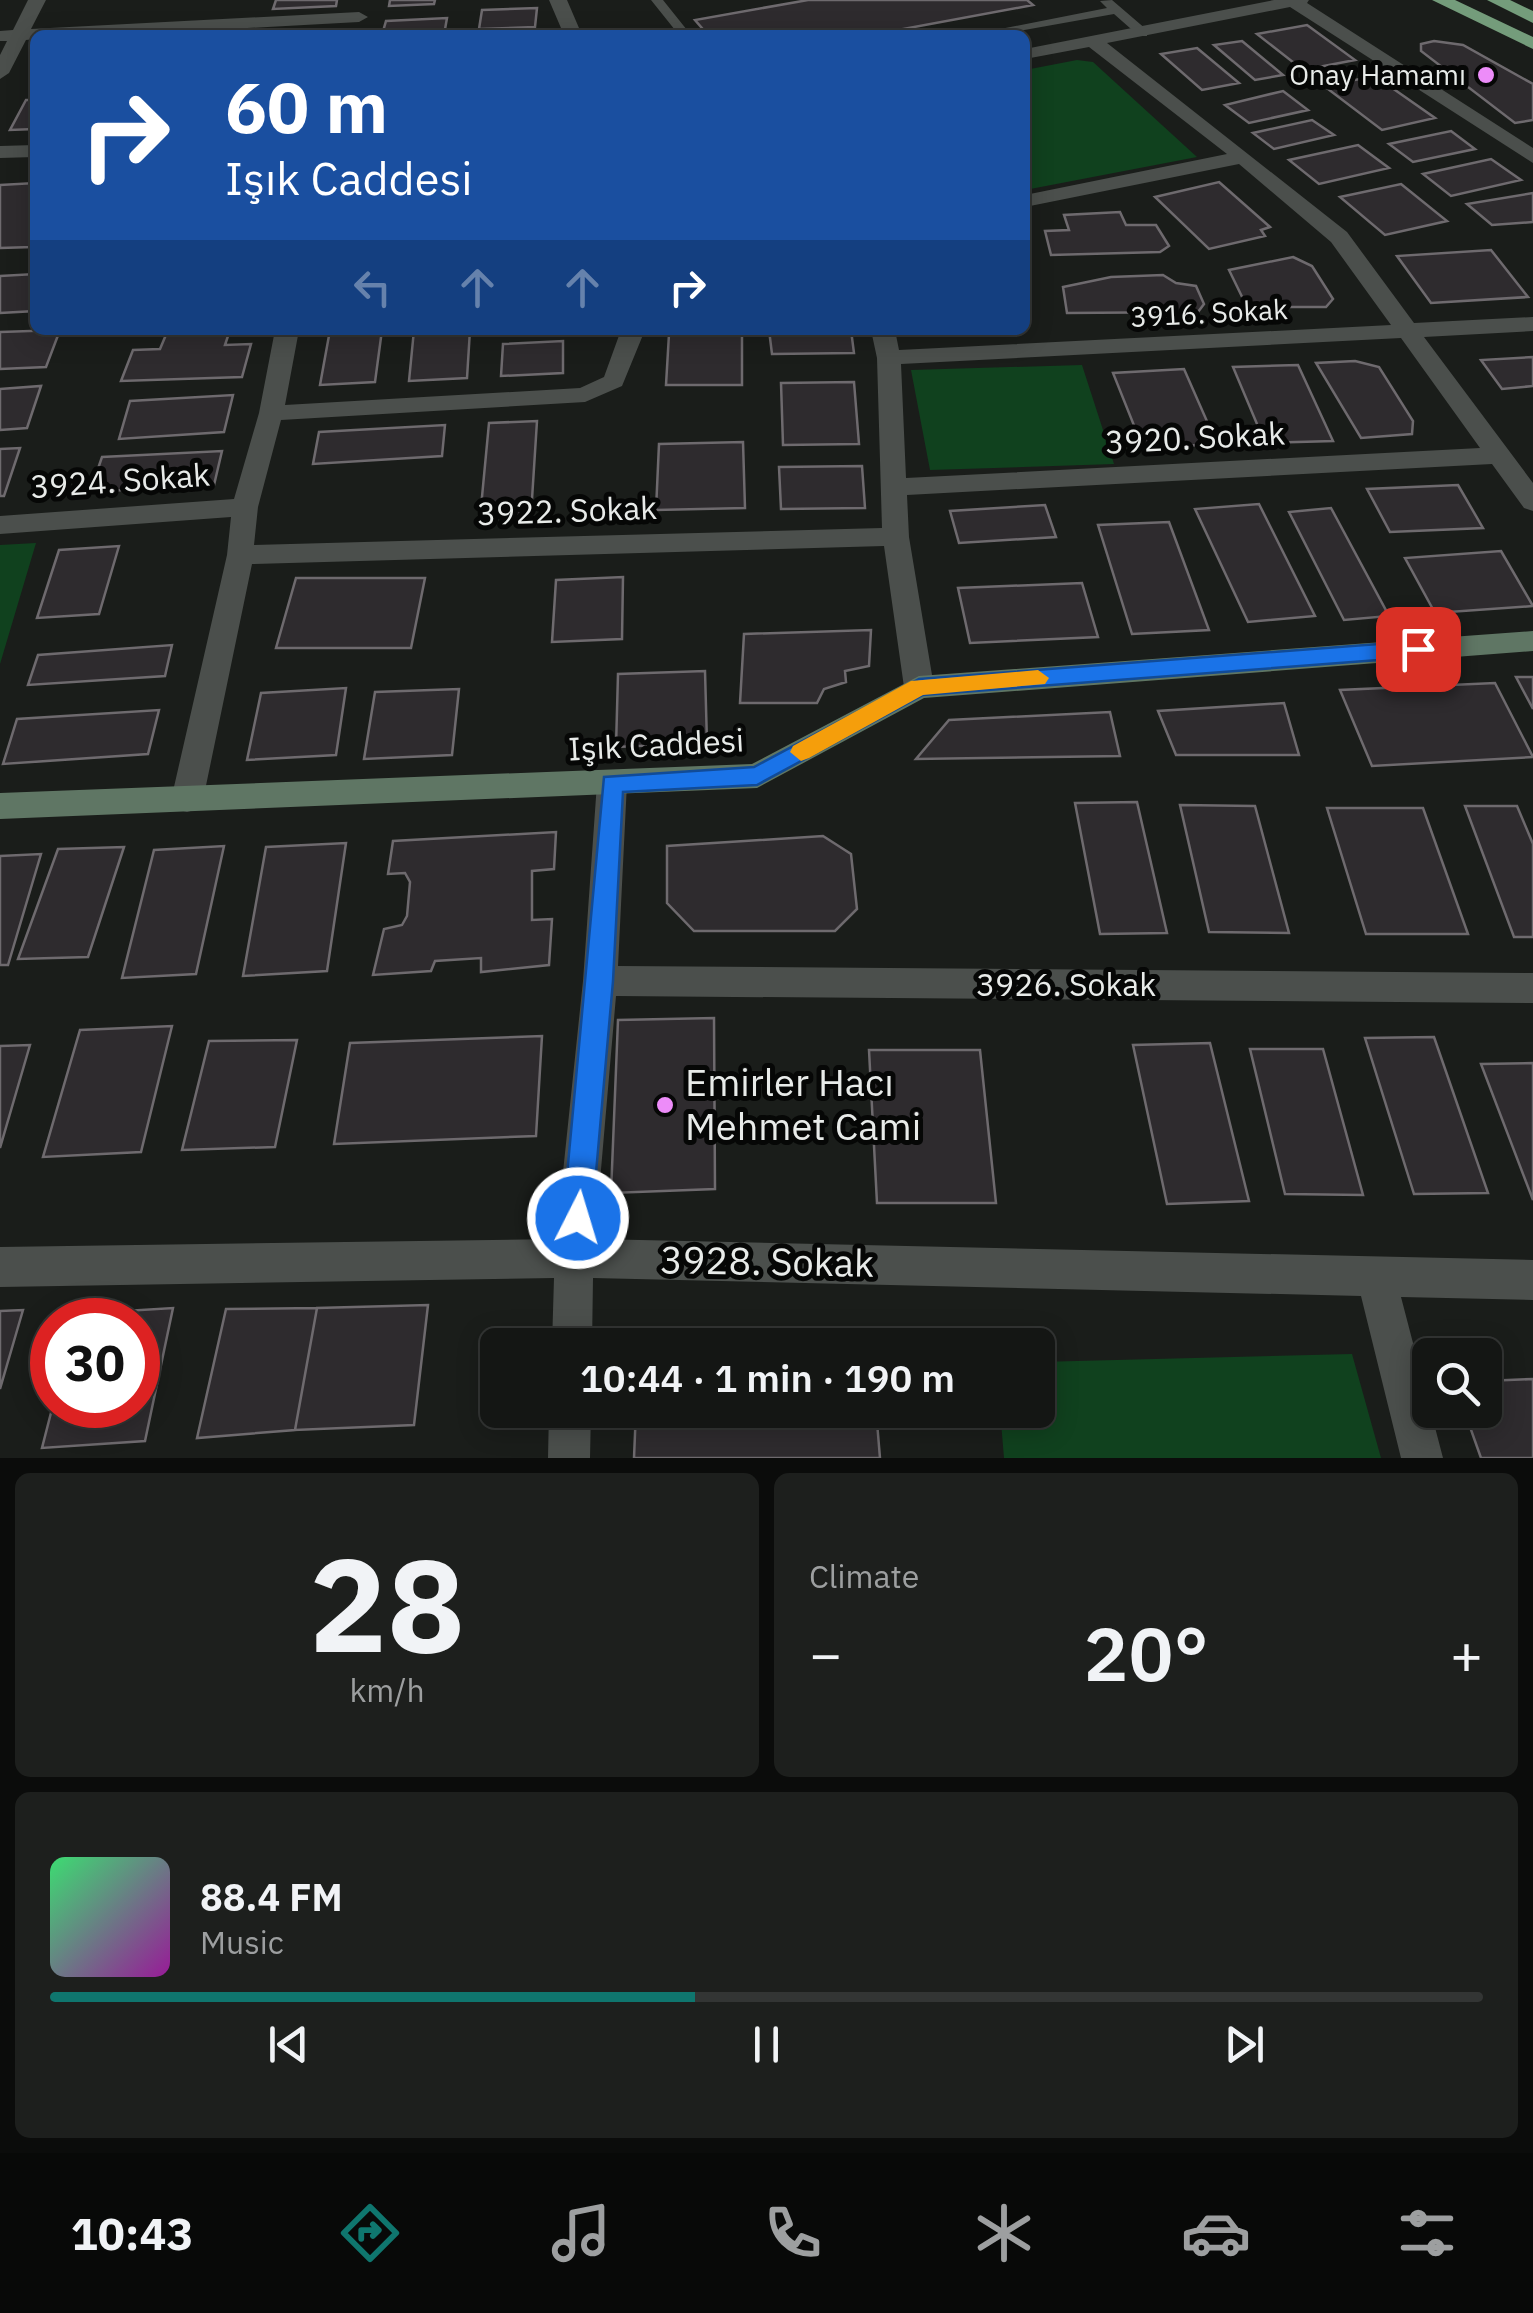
<!DOCTYPE html>
<html lang="en">
<head>
<meta charset="utf-8">
<style>
	:root { --surface:#141614; --page:#1d1f1d; --text:#f1f3f6; --muted:#9d9fa0; --line:#333534; --accent:#0f766e }
	body { margin:0; font-family:"IBM Plex Sans",sans-serif; background:var(--page); color:var(--text); height:100vh; display:flex; flex-direction:column; font-size:38px; white-space:nowrap }
	* { box-sizing:border-box; margin:0 }
	p { font-size:32px; color:var(--muted) }
	.icon { flex:none; width:55px; height:55px; fill:none; stroke:currentColor; stroke-width:2; stroke-linecap:round; stroke-linejoin:round }
	.map { position:relative; height:1458px; overflow:hidden }
	.side { display:flex; flex-direction:column; gap:15px; padding:15px; background:#0b0c0b; flex:1 }
	.side>* { flex:none }
	.banner { position:absolute; left:30px; top:30px; width:1000px; height:305px; border-radius:15px; box-shadow:0 5px 25px #0003,0 0 0 2px var(--line); background:#1a4fa0; color:#fff; overflow:hidden }
	.fabs { position:absolute; left:1412px; top:1338px; display:grid; gap:20px }
	.fabs a { display:grid; place-items:center; width:90px; height:90px; border-radius:15px; background:var(--surface); box-shadow:0 5px 25px #0003,0 0 0 2px var(--line); font-size:50px }
	.speed { position:absolute; left:30px; top:1298px; display:flex; gap:20px; font-size:50px; font-weight:700; text-align:center }
	.speed>* { display:grid; place-content:center; width:130px; height:130px; border-radius:50%; background:var(--surface); box-shadow:0 5px 25px #0003,0 0 0 2px var(--line); line-height:1 }
	.speed .limit { border:15px solid #d22; background:#fff; color:#111 }
	.pin { position:absolute; display:grid; place-items:center; width:85px; height:85px; color:#fff; margin:-42px; border-radius:20px; box-shadow:0 5px 15px #0006 }
	.me { position:absolute; width:110px; margin:-55px; rotate:5deg; stroke-linejoin:round; filter:drop-shadow(0 0 8px #0008) }
	.turn { display:flex; align-items:center; gap:35px; height:210px; padding:0 30px; font-size:45px }
	.turn .icon { width:130px; height:130px; stroke-width:2.5 }
	.turn b { display:block; font-size:70px; line-height:85px }
	.lanes { display:flex; align-items:center; height:95px; padding:0 30px; background:#0003; justify-content:center; gap:50px; direction:ltr }
	.lanes .off { opacity:.35 }
	.big { font-size:75px; font-weight:600; line-height:1.1 }
	.side .card { flex:1; display:flex; flex-direction:column; justify-content:center; gap:15px; min-width:0; padding:0 35px; border-radius:15px; background:var(--page) }
	.side .dial { align-items:center; gap:0 }
	.dial b { font-size:130px; line-height:1 }
	.song { display:flex; align-items:center; gap:30px }
	.cover { width:120px; height:120px; border-radius:15px; background:linear-gradient(135deg,hsl(140 70% 55%),hsl(300 70% 35%)) }
	.played { height:10px; border-radius:5px; background:linear-gradient(90deg,var(--accent) 45%,var(--line) 45%) }
	.keys { display:flex; justify-content:space-around; direction:ltr }
	.heat { display:flex; justify-content:space-between; align-items:center; font-size:55px; direction:ltr }
	.side .tiles { flex:1; display:grid; gap:15px; grid-template-columns:1fr 1fr }
	.card:last-child { grid-column:span 2 }
	.trip { position:absolute; left:480px; top:1328px; width:575px; height:100px; border-radius:15px; background:var(--surface); box-shadow:0 5px 25px #0003,0 0 0 2px var(--line); font-weight:600; line-height:100px; text-align:center }
	.dock { display:flex; height:160px; justify-content:space-around; align-items:center; background:#080908; color:var(--muted) }
	.dock .icon { width:70px; height:70px }
	.dock .current { color:var(--accent) }
	.dock b { font-size:45px; color:var(--text) }
	.map>svg:first-child { display:block }
	.green { fill:#10411e }
	.building { fill:#2e2b2e; stroke:#6e6a6e; stroke-width:2.5 }
	.lines { fill:none; stroke-linecap:round; stroke-linejoin:round }
	.lane { fill:#4b4f4c; fill-rule:evenodd }
	.street { fill:#4b4f4c; fill-rule:evenodd }
	.secondary { fill:#5f7664; fill-rule:evenodd }
	.primary { fill:#749c7b; fill-rule:evenodd }
	.route { fill:#1a73e8; stroke:#114b97; stroke-width:2.5 }
	.slow { fill:#f59e0b }
	.poi-dot { fill:#ed8cf9; stroke:#060706; stroke-width:4 }
	.labels { text-anchor:middle; stroke-width:10; stroke-linejoin:round; paint-order:stroke }
	.far-poi-label { font-size:28px; fill:#e8ebe9; stroke:#060706; text-anchor:end }
	.far-street-label { font-size:28px; fill:#e8ebe9; stroke:#060706 }
	.street-label { font-size:32px; fill:#e8ebe9; stroke:#060706 }
	.near-poi-label { font-size:38px; fill:#e8ebe9; stroke:#060706; text-anchor:start }
	.near-street-label { font-size:38px; fill:#e8ebe9; stroke:#060706 }
</style>
</head>
<body>
<div class="map">
<svg width="1533" height="1458" viewBox="0 0 1533 1458">
	<rect width="100%" height="100%" fill="#1a1d1a"/>
	<path class="green" d="M1077 60 1093 62 1197 157 1025 190V70Z
		M1082 365 1114 464 930 470 911 370Z
		M36 543 0 664V545Z
		M1352 1354 1381 1458H1004L1000 1410H1038V1362Z"/>
	<path class="building" d="M276 0H337L336 6 273 9Z
		M390 0H435L434 4 389 6Z
		M808 0H1027L1033 5 871 35H708L695 20Z
		M537 8 535 27 479 29 482 10Z
		M447 18 444 35H382L386 21Z
		M1307 25 1355 60 1303 70 1257 34Z
		M1242 41 1283 75 1255 80 1214 45Z
		M1434 41 1463 45 1533 84V120L1515 123 1421 51V44Z
		M1197 48 1239 83 1202 90 1161 54Z
		M1375 76 1435 118 1382 130 1324 86Z
		M1283 91 1308 110 1249 123 1225 105Z
		M26 100H35V129L10 130Z
		M1312 120 1334 135 1274 149 1253 133Z
		M1451 131 1475 149 1413 162 1389 144Z
		M1358 145 1389 168 1319 184 1289 160Z
		M1491 159 1521 180 1451 196 1423 174Z
		M1219 182 1270 227 1261 230 1265 236 1209 249 1155 197Z
		M35 183 32 247 0 248V185Z
		M1401 184 1447 221 1385 235 1340 197Z
		M1533 193V222L1492 225 1467 204Z
		M1120 212 1126 225H1156L1169 246 1160 252 1051 255 1045 231 1069 230 1064 215Z
		M1491 250 1528 297 1431 303 1397 256Z
		M1293 257 1312 266 1333 299 1326 307H1247L1229 270Z
		M35 274V311L0 313V276Z
		M1163 275 1176 283 1196 286 1204 304 1198 312 1067 313 1063 287 1111 277Z
		M60 330 46 367 0 369V332Z
		M168 330H230L225 345 251 344 242 377 121 381 133 350 160 349Z
		M330 330H382L375 382 320 385Z
		M414 330H470L467 378 409 381Z
		M769 330H851L854 353 772 354Z
		M669 334H742V385H666Z
		M563 341V373L501 376 503 344Z
		M1533 357V386L1502 389 1481 360Z
		M1355 361 1379 367 1413 421 1412 434 1361 438 1316 363Z
		M1298 365 1333 441 1265 443 1233 367Z
		M1184 369 1217 444 1143 448 1113 373Z
		M854 382 859 444 783 445 781 383Z
		M41 386 27 428 0 430V389Z
		M233 395 224 432 119 439 130 401Z
		M537 421 531 515 480 518 489 423Z
		M445 425 442 456 313 464 319 432Z
		M743 442 745 508 656 510 659 444Z
		M20 448 4 496H0V449Z
		M222 451 214 485 90 492 102 457Z
		M862 466 865 508 781 509 779 467Z
		M1458 485 1483 528 1390 532 1367 489Z
		M1259 504 1315 616 1248 622 1195 509Z
		M1045 505 1056 537 959 543 950 511Z
		M1331 508 1389 616 1344 620 1289 512Z
		M1169 522 1209 630 1132 634 1098 525Z
		M119 546 99 614 37 618 59 550Z
		M1501 551 1533 606 1435 613 1405 558Z
		M623 577 622 639 552 642 556 580Z
		M296 578H425L411 648H276Z
		M1082 583 1098 637 970 643 958 588Z
		M871 630 869 666 845 671 846 682 824 689 817 703H740L744 634Z
		M172 645 165 676 28 685 38 655Z
		M705 671 707 743 616 747 618 674Z
		M1516 677H1533V709Z
		M1495 683 1533 757 1372 766 1340 690Z
		M346 688 336 755 247 760 261 693Z
		M459 689 452 755 364 759 375 692Z
		M1284 703 1299 755H1176L1158 711Z
		M159 710 148 754 3 764 17 719Z
		M1110 712 1120 756 916 759 949 720Z
		M1137 802 1167 933 1100 934 1075 803Z
		M1180 805 1255 806 1289 933 1209 932Z
		M1465 806H1517L1533 844V937H1514Z
		M1327 808H1423L1468 934H1366Z
		M556 832 554 869 532 871V920L552 919 549 965 481 972V958L435 961 431 971 373 975 384 929 402 925 407 916 410 882 405 873 388 874 393 841Z
		M823 836 851 854 857 909 835 931H694L667 903V846Z
		M346 843 327 971 243 976 266 847Z
		M224 846 196 974 122 978 154 850Z
		M124 847 88 957 18 959 58 849Z
		M41 854 8 965H0V856Z
		M714 1018 715 1189 611 1193 618 1020Z
		M172 1026 141 1152 43 1157 80 1030Z
		M542 1036 536 1136 334 1144 350 1043Z
		M1434 1037 1488 1193 1414 1194 1365 1038Z
		M297 1040 275 1147 182 1150 209 1041Z
		M1210 1043 1249 1201 1167 1204 1133 1045Z
		M30 1045 0 1148V1046Z
		M1250 1049H1323L1363 1195 1285 1194Z
		M869 1050H980L996 1203H877Z
		M1533 1063V1200L1481 1064Z
		M428 1305 414 1425 295 1430 317 1308Z
		M173 1308 145 1441 42 1448 53 1405H138V1320H74L76 1314Z
		M317 1308 295 1430 197 1438 226 1309Z
		M23 1310 0 1389V1311Z
		M1533 1379V1458H1481L1464 1410H1485V1381Z
		M636 1410H876L880 1458H634Z"/>
	<g class="lines">
		<path class="lane" d="M651 0H663L691 35H679Z
			M1112 0 1147 30V36H1139L1114 14 996 35H970L1107 8 1100 1Z"/>
		<path class="street" d="M28 0H46L31 29 359 12 368 17 359 22 119 35H35V39L26 40 9 73 0 79V55L7 41H0V31L13 30Z
			M549 0H567L582 35H564Z
			M1274 0H1309L1307 3 1533 148V163L1290 7 1107 43 1347 232 1414 323 1533 317V331L1424 337 1533 483V511L1524 508 1492 464 907 495 909 537 934 687 929 695 919 698 909 695 904 687 884 546 252 564 203 800 198 809 187 812 176 809 171 800 227 555 231 517 0 534V516L234 499 259 413 275 330H299L285 405 580 388 604 377 621 330H645L622 386 585 402 281 420 258 507 254 545 882 528 877 358 871 330H895L899 350 1391 325 1331 242 1239 164 1025 207V195L1227 154 1089 47 1025 59V49ZM1401 338 1480 448 906 478 901 364Z
			M35 145V157L0 158V146Z
			M612 771 623 774 627 783 618 966 1533 973V1003L616 996 595 1239 1533 1260V1300L1401 1297 1443 1458H1401L1361 1296 593 1278 592 1345H552L554 1278 0 1287V1247L556 1239 583 981 597 783 601 774Z
			M549 1410H591L590 1458H548Z"/>
		<path class="secondary" d="M1533 631V651L924 698 757 788 0 819V793L752 764 919 676Z"/>
		<path class="primary" d="M1432 0H1455L1533 37V49Z
			M1487 0H1510L1533 11V23Z"/>
	</g>
	<path class="route" d="M1418 641 1429 649 1418 657 923 695 757 785 623 792 613 981 592 1218 588 1228 578 1233 567 1228 563 1218 604 777 754 767 919 679Z"/>
	<path class="slow" d="M1038 670 1049 678 1045 684 923 695 809 758 801 761 790 752 793 746 911 681Z"/>
	<g class="poi-dot">
		<circle cx="1486" cy="75" r="10"/>
		<circle cx="665" cy="1105" r="10"/>
	</g>
	<g class="labels">
		<g class="far-poi-label">
			<text x="1466" y="85">Onay Hamamı</text>
		</g>
		<g class="far-street-label">
			<text transform="translate(1209 313) rotate(-3)" y="10">3916. Sokak</text>
		</g>
		<g class="street-label">
			<text transform="translate(1195 438) rotate(-3)" y="11">3920. Sokak</text>
			<text transform="translate(120 481) rotate(-4)" y="11">3924. Sokak</text>
			<text transform="translate(567 511) rotate(-2)" y="11">3922. Sokak</text>
			<text transform="translate(656 745) rotate(-3)" y="11">Işık Caddesi</text>
			<text x="1066" y="996">3926. Sokak</text>
		</g>
		<g class="near-poi-label">
			<text x="685" y="1096">Emirler Hacı<tspan x="685" dy="44">Mehmet Cami</tspan></text>
		</g>
		<g class="near-street-label">
			<text transform="translate(767 1262) rotate(1)" y="13">3928. Sokak</text>
		</g>
	</g>
</svg>
<div class="fabs">
<a><svg class="icon" aria-label="search" viewBox="0 0 24 24"><circle cx="10" cy="10" r="6"/><path d="M15 15l6 6"/></svg></a>
</div>
<div class="speed"><div class="limit">30</div></div>
<div class="pin" style="left:1418px;top:649px;background:#d93025"><svg class="icon" aria-label="arrive" viewBox="0 0 24 24"><path d="M6 21V4h12l-3 4 3 4H6"/></svg></div>
<svg class="me" style="left:578px;top:1218px" viewBox="-20 -20 40 40"><circle r="17" fill="#1a73e8" stroke="#fff" stroke-width="3"/><path d="M0-11L8 9 0 5-8 9z" fill="#fff"/></svg>
<div class="trip">10:44 · 1 min · 190 m</div>
<div class="banner">
<div class="turn"><svg class="icon" aria-label="right" viewBox="0 0 24 24"><path d="M7 20v-9h11M14 6l5 5-5 5"/></svg><div><b>60 m</b>Işık Caddesi</div></div>
<div class="lanes"><svg class="icon off" aria-label="left" viewBox="0 0 24 24"><path d="M17 20v-9H6M10 6l-5 5 5 5"/></svg><svg class="icon off" aria-label="ahead" viewBox="0 0 24 24"><path d="M12 20V5M6 11l6-6 6 6"/></svg><svg class="icon off" aria-label="ahead" viewBox="0 0 24 24"><path d="M12 20V5M6 11l6-6 6 6"/></svg><svg class="icon" aria-label="right" viewBox="0 0 24 24"><path d="M7 20v-9h11M14 6l5 5-5 5"/></svg></div>
</div>
</div>
<section class="side">
<div class="tiles">
<div class="card dial"><b>28</b><p>km/h</p></div>
<div class="card"><p>Climate</p>
<div class="heat"><a>−</a><b class="big">20°</b><a>+</a></div>
</div>
<div class="card">
<div class="song"><i class="cover"></i><div><b>88.4 FM</b><p>Music</p></div></div>
<div class="played"></div>
<div class="keys"><svg class="icon" aria-label="previous" viewBox="0 0 24 24"><path d="M18 5L8 12l10 7zM5 5v14"/></svg><svg class="icon" aria-label="pause" viewBox="0 0 24 24"><path d="M8 5v14M16 5v14"/></svg><svg class="icon" aria-label="next" viewBox="0 0 24 24"><path d="M6 5l10 7-10 7zM19 5v14"/></svg></div>
</div>
</div>
</section>
<nav class="dock">
<b>10:43</b>
<svg class="icon current" aria-label="directions" viewBox="0 0 24 24"><path d="M12 3l9 9-9 9-9-9zM9 14v-3h6M13 9l2 2-2 2"/></svg>
<svg class="icon" aria-label="music" viewBox="0 0 24 24"><path d="M9 18V5l10-2v13"/><circle cx="6" cy="18" r="3"/><circle cx="16" cy="16" r="3"/></svg>
<svg class="icon" aria-label="phone" viewBox="0 0 24 24"><path d="M5 4h4l2 5-3 2q2 4 5 5l2-3 5 2v4C11 20 4 13 5 4z"/></svg>
<svg class="icon" aria-label="climate" viewBox="0 0 24 24"><path d="M12 3v18M4 7l16 10M4 17L20 7"/></svg>
<svg class="icon" aria-label="car" viewBox="0 0 24 24"><path d="M5 17H2v-5l4-1 3-4h7l3 4 3 1v5h-3M9 17h6M6 11h13"/><circle cx="7" cy="17" r="2"/><circle cx="17" cy="17" r="2"/></svg>
<svg class="icon" aria-label="filters" viewBox="0 0 24 24"><path d="M4 7h16M4 17h16"/><circle cx="9" cy="7" r="2"/><circle cx="15" cy="17" r="2"/></svg>
</nav>
</body>
</html>
